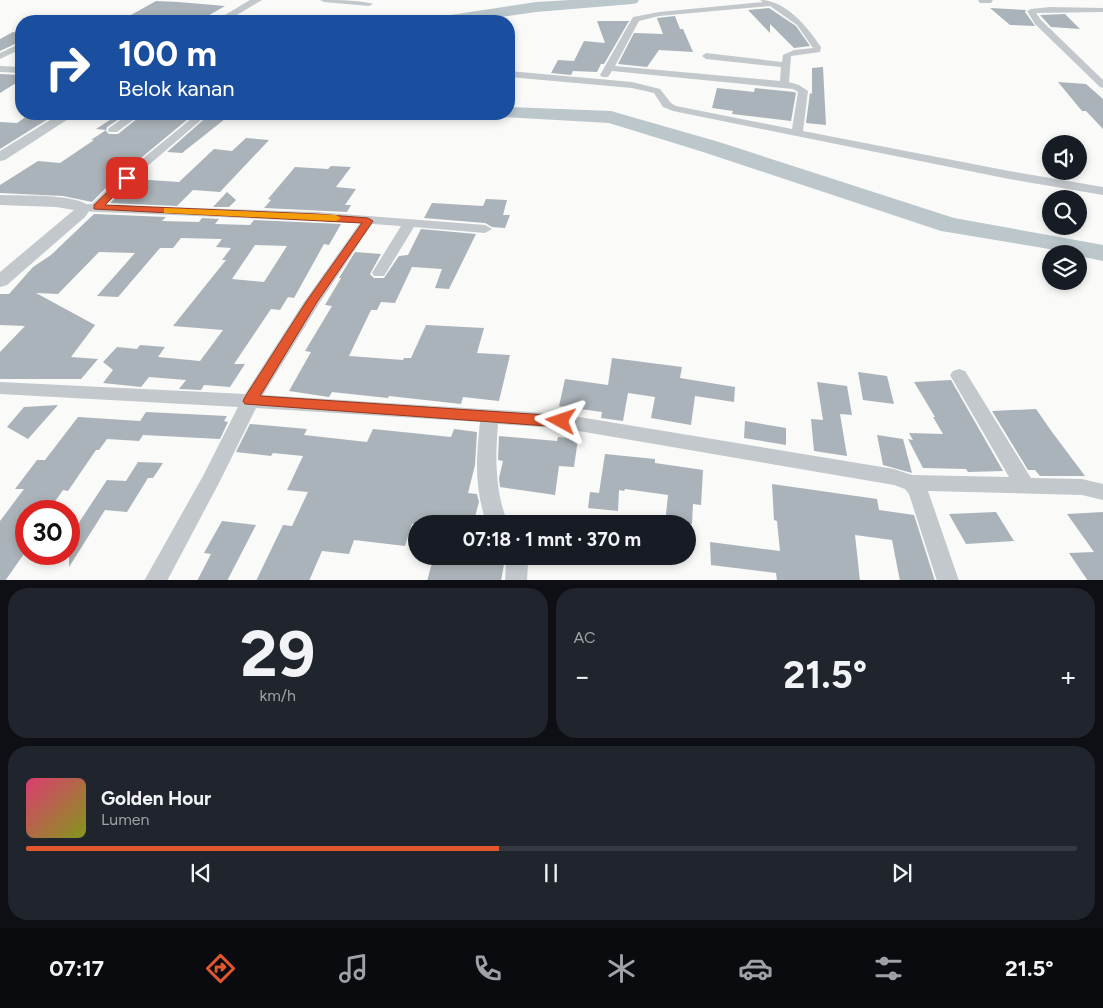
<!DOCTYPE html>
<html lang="id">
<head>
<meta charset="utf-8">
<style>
	:root { --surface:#171b24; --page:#20242c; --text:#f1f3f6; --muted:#9ea1a6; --line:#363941; --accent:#e4572e }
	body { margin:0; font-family:Figtree,sans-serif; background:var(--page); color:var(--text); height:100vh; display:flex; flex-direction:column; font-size:19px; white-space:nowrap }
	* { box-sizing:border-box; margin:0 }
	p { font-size:16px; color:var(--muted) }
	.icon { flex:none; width:28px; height:28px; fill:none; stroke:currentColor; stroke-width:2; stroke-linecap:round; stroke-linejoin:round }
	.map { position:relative; height:580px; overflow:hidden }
	.details { display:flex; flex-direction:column; gap:8px; padding:8px; background:#0d0f14; flex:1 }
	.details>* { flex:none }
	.guide { position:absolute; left:15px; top:15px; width:500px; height:105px; border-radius:20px; box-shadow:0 2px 8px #0003; background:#1a4fa0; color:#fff; overflow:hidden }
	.tools { position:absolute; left:1042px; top:135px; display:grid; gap:10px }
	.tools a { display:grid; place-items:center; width:45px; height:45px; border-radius:50%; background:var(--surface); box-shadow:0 2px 8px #0003; font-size:25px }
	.speed { position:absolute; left:15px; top:500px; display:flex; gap:10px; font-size:25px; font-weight:700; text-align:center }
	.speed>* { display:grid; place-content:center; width:65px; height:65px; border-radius:50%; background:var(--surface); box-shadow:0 2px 8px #0003; line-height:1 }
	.speed .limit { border:8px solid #d22; background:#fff; color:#111 }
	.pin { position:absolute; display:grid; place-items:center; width:42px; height:42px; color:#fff; margin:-21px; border-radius:10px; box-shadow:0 2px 8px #0006 }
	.me { position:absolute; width:55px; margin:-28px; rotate:275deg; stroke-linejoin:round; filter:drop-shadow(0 0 4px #0008) }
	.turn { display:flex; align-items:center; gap:18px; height:105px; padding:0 20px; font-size:22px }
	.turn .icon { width:65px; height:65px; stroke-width:2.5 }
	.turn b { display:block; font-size:35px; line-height:42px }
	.big { font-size:38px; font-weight:700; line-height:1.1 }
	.details .card { flex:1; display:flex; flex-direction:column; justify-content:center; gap:8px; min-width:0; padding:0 18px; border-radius:20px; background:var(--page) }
	.details .dial { align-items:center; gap:0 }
	.dial b { font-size:65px; line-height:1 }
	.song { display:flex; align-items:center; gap:15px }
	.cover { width:60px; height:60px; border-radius:8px; background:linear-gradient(135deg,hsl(340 70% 55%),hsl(70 70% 35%)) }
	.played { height:5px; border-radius:2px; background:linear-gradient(90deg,var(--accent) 45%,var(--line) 45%) }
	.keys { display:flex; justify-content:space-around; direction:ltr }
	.heat { display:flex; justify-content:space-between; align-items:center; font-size:28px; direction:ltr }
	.details .tiles { flex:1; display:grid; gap:8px; grid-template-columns:1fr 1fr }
	.card:last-child { grid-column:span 2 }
	.trip { position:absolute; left:408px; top:515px; width:288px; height:50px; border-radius:25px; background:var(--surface); box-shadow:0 2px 8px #0003; font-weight:700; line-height:50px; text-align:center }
	.tab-bar { display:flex; height:80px; justify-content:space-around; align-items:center; background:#090b0e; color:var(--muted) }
	.tab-bar .icon { width:35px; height:35px }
	.tab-bar .on { color:var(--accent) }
	.tab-bar b { font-size:22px; color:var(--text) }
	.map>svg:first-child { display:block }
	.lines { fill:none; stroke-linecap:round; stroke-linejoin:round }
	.river { fill:#bbc7cb; fill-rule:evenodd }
	.building { fill:#aab3b9; fill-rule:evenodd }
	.minor { fill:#c3c8cc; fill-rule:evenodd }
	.tertiary { fill:#c3c8cc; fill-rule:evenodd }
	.route { fill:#e4572e; stroke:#94391e }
	.slow { fill:#f59e0b }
</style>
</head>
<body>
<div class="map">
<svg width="1103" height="581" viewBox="0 0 1103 581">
	<rect width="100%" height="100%" fill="#fafaf8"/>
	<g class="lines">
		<path class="river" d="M570 0H639L637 3 632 4 536 12 473 21H436L438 18 444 16 536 2Z
			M978 0H993L991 3H980Z
			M509 107 611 111 719 142 954 218 1103 245V261L1079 256V254L941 231 703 152 609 123 502 117 499 114H509Z"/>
	</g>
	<path class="building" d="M156 1 178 2 225 6 199 21 124 19Z
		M769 8 796 26 810 46 794 48 770 24V33L748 10Z
		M990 8 1026 10 1025 12 1035 26 1010 25Z
		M1065 14 1080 29 1051 27 1040 15Z
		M675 16 680 29H683L693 52 659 50 647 67 618 64 634 33 663 34 657 18Z
		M597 21H629L604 64H601L597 72 573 71 571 75 551 73 558 60 574 61 584 41 605 43Z
		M13 32 21 33V41L0 51V39Z
		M823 67 826 125 806 123 810 93 812 94V68Z
		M0 74 21 75V80L0 93Z
		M1058 82 1086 84 1103 99V129L1086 111H1082Z
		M717 88 754 92 755 88 794 92 796 93 791 121 732 114 733 111 712 108Z
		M30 114H56L0 149V122L17 123Z
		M119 114 125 115 107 127 106 131 109 134H118L143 114H194L112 182 92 202 63 196 0 193V185L38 161 60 163 94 140H91L106 130 96 129Z
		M210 114H218L213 118 225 119 182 153 167 152Z
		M246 138 269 140 220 192 193 190 177 206 110 203 135 179 179 182 214 149 232 151Z
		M331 166 351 167 336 187 356 189 345 205H351L347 212 264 208 271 200 268 199 295 167 328 169Z
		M227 192 236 200 229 207H213Z
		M486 199 507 200 503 215H510L505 228 492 227 485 223 424 218 432 203 483 206Z
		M94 214 166 217 162 221 199 222 202 218 219 219 215 224 250 225 254 220 341 224 329 245 324 244 294 298 288 297 280 310 271 309 234 364H245L230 387 204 385 201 390 179 389 186 380 149 377 141 387 103 383 113 370 103 362 117 347 137 349 140 345 165 347 158 357 200 361 223 330 173 326 226 260H222L231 248 216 247 222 239 181 238 173 248H160L118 297 97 296 135 253 99 252 58 294 36 293 95 325 71 357 98 359 81 379H0V352L25 326 0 325V294H9L33 267 51 255ZM255 245 287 246 264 282 232 279Z
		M421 229 476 234 449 289 435 288 442 269 412 267 395 303 381 302 377 310H371L349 356 403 360 404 358H411L426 325 484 328 477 353 510 355 499 401 463 397 461 404 389 396 388 398 332 392 329 397 289 391 311 352 305 351 332 306 325 305 341 278H339L355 252 381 254 370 274 374 278H384L399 256 408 255Z
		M612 358 682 367 680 378 735 387 734 402 695 396 691 425 651 418 655 397 628 393 623 421 601 418 602 412 559 406 565 379 608 385Z
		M858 372 887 376 894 404 863 400Z
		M951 380 1003 471 968 472 966 469 923 468 908 439 913 440 909 433 943 434 933 417H935L914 382Z
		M817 382 847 386 852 415 840 414 847 456 814 451 811 419 823 420Z
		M58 405 28 439 7 427 24 407Z
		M1036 409 1052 432 1085 476H1040L1035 470H1028L992 411Z
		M146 412 227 416 224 421 228 422 220 439 143 435 139 441 107 439 99 450H96L68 491 63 490 49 510 26 508V551L5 581H0V521L24 489H15L37 460H45L78 417 140 421Z
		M745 421 786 428V445L744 438Z
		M250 424 307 429 304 435 367 442 373 429 451 437 454 429 477 432 475 465 468 493 477 494 479 502 473 524H412L405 546 354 540 349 554 322 551 309 581H256L283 525 292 526 308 492 287 490 303 456 273 453 271 456 236 452Z
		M877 435 903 439 912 473 883 465Z
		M499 436 557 441 558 437 578 439 574 467 559 466 555 495 500 487 499 478 503 461 498 460Z
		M605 454 655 459V463L703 470 701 505 693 504 692 524H665L668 495 625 489 624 491 619 490 618 511 588 508 590 492 599 493Z
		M138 462 163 463 153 478H148L127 512 105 510 69 567V535L74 526 76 527 107 480 126 481Z
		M772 484 877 499 879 510 914 515 935 581H900L892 540 855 535 860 581H777L776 573 711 565 710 542 780 551 777 521 774 520Z
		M996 512 1014 541 966 544 949 514Z
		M1103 512V581H1088L1069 553 1094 552 1067 514Z
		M222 521 256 525 227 581H197L211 554 204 553Z
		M434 556H471L503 560 504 564 501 581H427Z"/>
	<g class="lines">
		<path class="minor" d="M320 0C334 0 362 0 373 4L369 6 324 2Z
			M760 0C786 0 808 28 821 47L820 52 791 56 789 82 799 85 808 91 803 131 1009 171 1103 187V195L1009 179 673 111 663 107 654 93 632 88 509 77V71L632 82 660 89 671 103 676 106 792 129 798 92 793 89 612 71 608 77H602L600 75 633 17 659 12 763 2ZM770 6 797 25 813 48 794 50 783 55 782 62 706 53 702 56 706 59 781 67 780 81 615 66 639 21 659 16Z
			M1050 7 1103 8V12L1036 13 1041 20 1103 80V88L1100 87 1035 24 1027 11 1031 9Z
			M21 43V49L0 59V53Z
			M0 66 21 67V73L0 72Z
			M129 114H141L117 132H109L108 130 109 128Z
			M197 114H208L121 189 106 205 316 212 485 225 492 229 485 233 414 227 384 276H374L372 273 401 226 372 224 320 302 263 395 561 414 894 469 912 475 1009 477 950 375 953 371 959 369 965 371 1031 478 1082 479 1103 484V500L1082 495 928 491 959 581H937L909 494 905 489 894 485 561 428 498 424C495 459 495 490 508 524H487C474 489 476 458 480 422L256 408 220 481 167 581H144L203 476 238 407 0 394V382L245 394 304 302 360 223 78 211 77 208 78 205 92 204 113 183Z
			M503 556H525L528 564 527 581H505L506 564Z"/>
		<path class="tertiary" d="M250 0H262L227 21H215Z
			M60 114H76L5 160 0 161V151Z
			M0 195C18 196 81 193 91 208L85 217 7 285 0 287V272L74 210 56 207 0 205Z"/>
	</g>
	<path class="route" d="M127 175 130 176V180L105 205 316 214 368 218 373 221 317 302 260 396 561 416 566 418 568 421 566 425 561 427 245 404 243 401 245 397 306 302 362 223 94 209V205L124 176Z"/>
	<path class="slow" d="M164 208 336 215 341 218 336 221 168 213H164Z"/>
</svg>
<div class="tools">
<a><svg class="icon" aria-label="sound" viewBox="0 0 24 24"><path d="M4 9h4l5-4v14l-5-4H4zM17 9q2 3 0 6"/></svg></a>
<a><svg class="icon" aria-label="search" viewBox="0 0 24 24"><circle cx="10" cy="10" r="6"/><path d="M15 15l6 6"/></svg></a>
<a><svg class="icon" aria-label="layers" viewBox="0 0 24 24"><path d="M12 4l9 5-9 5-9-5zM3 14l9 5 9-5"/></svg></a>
</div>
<div class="speed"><div class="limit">30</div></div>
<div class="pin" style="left:127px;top:178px;background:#d93025"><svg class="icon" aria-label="arrive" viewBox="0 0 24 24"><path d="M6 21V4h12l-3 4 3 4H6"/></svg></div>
<svg class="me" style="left:561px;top:421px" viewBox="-20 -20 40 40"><path d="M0-17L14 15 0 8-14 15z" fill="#e4572e" stroke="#fff" stroke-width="4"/></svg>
<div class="trip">07:18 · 1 mnt · 370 m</div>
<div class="guide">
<div class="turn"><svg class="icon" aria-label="right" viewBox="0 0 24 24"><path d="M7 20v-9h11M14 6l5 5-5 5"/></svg><div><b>100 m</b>Belok kanan</div></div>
</div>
</div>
<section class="details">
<div class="tiles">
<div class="card dial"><b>29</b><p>km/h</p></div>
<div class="card"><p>AC</p>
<div class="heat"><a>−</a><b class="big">21.5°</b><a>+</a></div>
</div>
<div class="card">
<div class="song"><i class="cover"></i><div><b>Golden Hour</b><p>Lumen</p></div></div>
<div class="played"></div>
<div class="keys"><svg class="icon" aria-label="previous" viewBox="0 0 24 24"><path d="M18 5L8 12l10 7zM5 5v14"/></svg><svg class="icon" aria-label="pause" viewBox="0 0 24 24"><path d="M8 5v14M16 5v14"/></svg><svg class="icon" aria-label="next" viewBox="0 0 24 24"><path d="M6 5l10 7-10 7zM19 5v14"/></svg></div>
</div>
</div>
</section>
<nav class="tab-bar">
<b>07:17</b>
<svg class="icon on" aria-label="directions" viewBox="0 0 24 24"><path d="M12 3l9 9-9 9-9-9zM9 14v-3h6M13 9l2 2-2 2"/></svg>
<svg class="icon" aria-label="music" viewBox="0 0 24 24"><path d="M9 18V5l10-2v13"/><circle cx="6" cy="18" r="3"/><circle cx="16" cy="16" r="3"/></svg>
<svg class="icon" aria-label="phone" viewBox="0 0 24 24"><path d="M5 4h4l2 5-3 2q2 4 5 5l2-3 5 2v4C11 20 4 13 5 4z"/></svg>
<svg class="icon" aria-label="climate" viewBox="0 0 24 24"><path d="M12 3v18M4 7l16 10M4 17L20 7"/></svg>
<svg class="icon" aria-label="car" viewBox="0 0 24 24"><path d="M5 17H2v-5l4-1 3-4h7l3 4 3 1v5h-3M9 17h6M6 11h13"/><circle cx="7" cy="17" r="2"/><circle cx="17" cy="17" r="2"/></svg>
<svg class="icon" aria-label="filters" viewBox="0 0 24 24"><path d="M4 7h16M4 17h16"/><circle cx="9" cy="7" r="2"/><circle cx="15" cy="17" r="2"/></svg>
<b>21.5°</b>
</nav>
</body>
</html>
